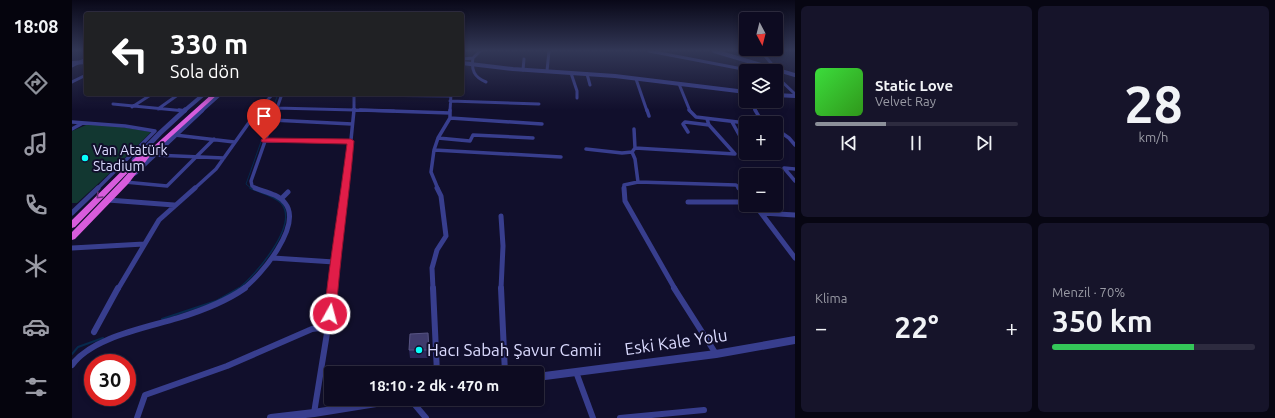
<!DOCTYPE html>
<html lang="tr">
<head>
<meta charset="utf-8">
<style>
	:root { --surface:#0d0b21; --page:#16142a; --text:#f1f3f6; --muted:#9a9ba5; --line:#2d2b3f; --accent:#8c9099 }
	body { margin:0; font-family:Ubuntu,sans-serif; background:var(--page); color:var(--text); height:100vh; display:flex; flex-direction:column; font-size:15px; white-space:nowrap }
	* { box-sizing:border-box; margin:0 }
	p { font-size:13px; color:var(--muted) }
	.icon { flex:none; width:22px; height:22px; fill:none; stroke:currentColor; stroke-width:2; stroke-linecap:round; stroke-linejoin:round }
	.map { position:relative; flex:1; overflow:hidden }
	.sheet { display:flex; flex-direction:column; gap:6px; padding:6px; background:#070612; width:480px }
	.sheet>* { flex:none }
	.banner { position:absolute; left:12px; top:12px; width:380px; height:84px; border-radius:4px; box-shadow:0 2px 6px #0003,0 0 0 1px var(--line); background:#202124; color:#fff; overflow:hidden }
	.needle { width:26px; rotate:173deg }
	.fabs { position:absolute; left:667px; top:12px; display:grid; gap:8px }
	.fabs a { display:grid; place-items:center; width:44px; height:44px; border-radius:4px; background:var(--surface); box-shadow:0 2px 6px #0003,0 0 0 1px var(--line); font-size:20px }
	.speed { position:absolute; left:12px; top:354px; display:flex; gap:8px; font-size:20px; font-weight:700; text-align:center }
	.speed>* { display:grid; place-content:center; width:52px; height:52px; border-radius:50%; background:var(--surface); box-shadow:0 2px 6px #0003,0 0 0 1px var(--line); line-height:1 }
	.speed .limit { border:6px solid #d22; background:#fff; color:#111 }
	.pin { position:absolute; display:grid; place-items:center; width:34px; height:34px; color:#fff; margin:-41px -17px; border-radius:50% 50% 50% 0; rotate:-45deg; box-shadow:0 0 4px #0007 }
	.pin .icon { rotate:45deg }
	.me { position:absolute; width:44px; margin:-22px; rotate:7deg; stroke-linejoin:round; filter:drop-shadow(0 0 3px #0008) }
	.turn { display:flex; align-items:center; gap:14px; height:84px; padding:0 20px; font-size:18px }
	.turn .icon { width:52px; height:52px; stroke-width:2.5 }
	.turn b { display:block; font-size:28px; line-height:34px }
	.big { font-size:30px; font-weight:700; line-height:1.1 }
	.sheet .widget { flex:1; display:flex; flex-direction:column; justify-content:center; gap:6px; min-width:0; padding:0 14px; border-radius:6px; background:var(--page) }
	.sheet .dial { align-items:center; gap:0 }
	.dial b { font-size:52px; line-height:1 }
	.song { display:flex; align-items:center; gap:12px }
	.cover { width:48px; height:48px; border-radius:6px; background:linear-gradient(135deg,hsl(120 70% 55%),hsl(110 70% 35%)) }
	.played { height:4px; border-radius:2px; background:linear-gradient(90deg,var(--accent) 35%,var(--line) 35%) }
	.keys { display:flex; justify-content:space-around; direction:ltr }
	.heat { display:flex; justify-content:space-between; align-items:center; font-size:22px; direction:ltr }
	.charge { height:6px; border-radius:3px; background:linear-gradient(90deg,#34c759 70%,var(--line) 0) }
	.sheet .tiles { flex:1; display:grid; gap:6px; grid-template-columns:repeat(2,1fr) }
	.trip { position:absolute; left:252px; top:366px; width:220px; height:40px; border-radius:4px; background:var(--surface); box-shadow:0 2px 6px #0003,0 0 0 1px var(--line); font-weight:700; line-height:40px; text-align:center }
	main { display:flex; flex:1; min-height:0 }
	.menu { display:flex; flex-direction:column; width:72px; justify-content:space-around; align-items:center; background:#05040d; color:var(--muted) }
	.menu .icon { width:28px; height:28px }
	.menu .on { color:var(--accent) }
	.menu b { font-size:18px; color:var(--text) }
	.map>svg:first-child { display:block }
	.green { fill:#123731 }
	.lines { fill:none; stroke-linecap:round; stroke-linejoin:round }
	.stream-far2 { stroke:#07294d; stroke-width:1 }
	.stream-far1 { stroke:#07294d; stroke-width:1.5 }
	.stream { stroke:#07294d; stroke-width:2 }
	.minor-far3 { stroke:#383e8e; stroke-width:3 }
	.minor-far2 { stroke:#383e8e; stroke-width:3.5 }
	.minor-far1 { stroke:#383e8e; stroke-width:5 }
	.minor { stroke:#383e8e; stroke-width:6 }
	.tertiary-far2 { stroke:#383e8e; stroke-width:4 }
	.tertiary-far1 { stroke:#383e8e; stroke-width:5 }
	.tertiary { stroke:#383e8e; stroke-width:8 }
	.trunk { fill:#d85cdc; fill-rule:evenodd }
	.wall { fill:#2c285a }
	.building { fill:#3f3b6c; stroke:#575483 }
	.oneway { stroke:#6b327b }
	.route { fill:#e11d48; stroke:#92132f }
	.poi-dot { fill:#07fffb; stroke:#110f2c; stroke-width:1.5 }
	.labels { text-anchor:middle; stroke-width:4; stroke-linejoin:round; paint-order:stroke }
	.poi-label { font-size:14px; fill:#dbdbff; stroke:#110f2c; text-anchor:start }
	.near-street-label { font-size:17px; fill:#dbdbff; stroke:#110f2c }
	.near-poi-label { font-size:17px; fill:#dbdbff; stroke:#110f2c; text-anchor:start }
</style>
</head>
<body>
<main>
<nav class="menu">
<b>18:08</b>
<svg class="icon on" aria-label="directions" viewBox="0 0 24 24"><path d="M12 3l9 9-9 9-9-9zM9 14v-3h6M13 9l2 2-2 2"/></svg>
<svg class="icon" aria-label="music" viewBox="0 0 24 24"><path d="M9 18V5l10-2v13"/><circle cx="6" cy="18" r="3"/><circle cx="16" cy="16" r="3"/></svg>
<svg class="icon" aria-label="phone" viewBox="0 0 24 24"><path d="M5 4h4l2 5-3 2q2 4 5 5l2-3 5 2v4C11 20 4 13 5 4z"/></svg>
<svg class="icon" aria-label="climate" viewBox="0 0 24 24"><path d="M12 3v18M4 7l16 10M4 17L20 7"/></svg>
<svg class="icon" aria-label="car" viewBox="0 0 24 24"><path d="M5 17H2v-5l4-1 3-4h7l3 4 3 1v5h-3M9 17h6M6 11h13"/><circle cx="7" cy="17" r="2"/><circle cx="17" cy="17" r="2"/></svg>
<svg class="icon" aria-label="filters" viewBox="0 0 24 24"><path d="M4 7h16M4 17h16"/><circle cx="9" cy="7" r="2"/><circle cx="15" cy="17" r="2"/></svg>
</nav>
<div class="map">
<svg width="723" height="418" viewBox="0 0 723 418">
	<rect width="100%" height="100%" fill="#110f2c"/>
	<path class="green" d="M14 125H38L79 132 40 171 5 203H0V131Z"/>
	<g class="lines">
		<path class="stream-far2" d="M180 189 174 184 206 94"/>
		<path class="stream-far1" d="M166 289C183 276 228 224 209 203 201 195 188 193 178 188"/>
		<path class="stream" d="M90 319 144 301 167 288
			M0 354 6 347 31 338"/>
		<path class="minor-far3" d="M408 51 401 58C399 70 402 77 414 82
			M577 51 681 71
			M689 51 707 73 704 75
			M390 62V59L401 58
			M0 66 14 59
			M451 70 452 59
			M475 71 477 51
			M499 73 505 91V98
			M515 74 518 85
			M704 76 723 94
			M564 79 575 111
			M0 82 14 75
			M607 84 618 111
			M282 95 379 96
			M378 101 467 104
			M677 101 684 111
			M41 104 113 111
			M60 107 80 94
			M204 108 322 111
			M86 109 107 94
			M185 111 201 94
			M204 111 210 94
			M282 111V94
			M378 111 379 94"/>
		<path class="minor-far2" d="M107 110 113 111
			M288 110 378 113
			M575 110 577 116
			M617 110 624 117 674 123
			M683 110 691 123
			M378 118 470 124
			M200 120 280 124
			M0 122 53 126 83 131 25 189
			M660 122 674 147
			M0 129 9 124
			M704 129 717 138 723 145
			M616 132 611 124 613 122 637 125
			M103 135 162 142
			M366 138 398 141 401 135 461 138
			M193 141H279
			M563 148 663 154 637 125 635 119
			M514 149 550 153 560 152 563 148 562 129
			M362 150 489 157
			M560 152 563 159 566 182
			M82 155 152 158
			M723 169 712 168 723 181
			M53 182 95 186 142 139
			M122 189 144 169 186 110
			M186 189 180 186 179 181 204 110
			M274 189 282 110
			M366 189 359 172 362 150 366 138 378 118V110
			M552 189V185L566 182 664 185 668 189"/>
		<path class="minor-far1" d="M552 188 553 201 603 289
			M667 188 674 195
			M209 199 216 192
			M36 200 102 205
			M616 202H674
			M683 205 723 258
			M0 213 26 188
			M689 213 723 215
			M429 216 431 246 429 289
			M0 248 72 244
			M201 258 262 262
			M46 289 87 220 123 188
			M171 289C189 276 231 225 213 203 206 194 193 192 183 188
			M260 289 262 262 274 188
			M361 289 360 268 365 250 374 236 369 196 365 188"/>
		<path class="minor" d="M361 288 365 373
			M429 288 433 373
			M602 288 644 354
			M22 332 46 288
			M0 365C20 337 74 328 106 318 129 311 153 302 173 288
			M504 372 521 418
			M338 399 354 418
			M242 413 256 327 260 288
			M65 418 73 395 155 366 240 329 256 327
			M548 418 632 410"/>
		<path class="tertiary-far2" d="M642 51 723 75
			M0 63 14 62
			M390 63 441 69 543 76 674 92
			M704 95 723 96
			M112 111 132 94
			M129 111 148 94"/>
		<path class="tertiary-far1" d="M62 160 88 133 113 110
			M63 173 130 110"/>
		<path class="tertiary" d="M465 377 644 354 723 340
			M199 418 242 413 329 399"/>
		<path class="trunk" d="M140 94H146L78 156 56 184 3 239 0 240V232L50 180 69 159 3 227 0 228V220L67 154 69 153 72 155Z"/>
	</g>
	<path class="wall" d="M356 333 357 358H338L337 350Z"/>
	<path class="building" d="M356 333 357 350H337L338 334Z"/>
	<defs><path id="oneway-chevron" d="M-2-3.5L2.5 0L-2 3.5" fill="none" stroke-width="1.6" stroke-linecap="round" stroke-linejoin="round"/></defs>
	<use class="oneway" href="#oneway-chevron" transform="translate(27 196) rotate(134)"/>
	<linearGradient id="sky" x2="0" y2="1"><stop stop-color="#090818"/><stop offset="0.46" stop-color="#323756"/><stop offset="1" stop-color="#323756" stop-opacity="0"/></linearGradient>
	<rect width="723" height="110" fill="url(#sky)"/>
	<path class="route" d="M192 138 279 139 282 141C277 199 268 256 264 314L262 317 258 319 254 317 252 314C258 257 268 200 275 144L190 142 189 140Z"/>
	<g class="poi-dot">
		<circle cx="13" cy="158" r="4"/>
		<circle cx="347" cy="350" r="4"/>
	</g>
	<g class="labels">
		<g class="poi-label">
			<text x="21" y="155">Van Atatürk<tspan x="21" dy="16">Stadium</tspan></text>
		</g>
		<g class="near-street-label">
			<text transform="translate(604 342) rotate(-8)" y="6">Eski Kale Yolu</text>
		</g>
		<g class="near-poi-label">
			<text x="355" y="356">Hacı Sabah Şavur Camii</text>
		</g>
	</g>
</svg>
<div class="fabs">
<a><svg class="needle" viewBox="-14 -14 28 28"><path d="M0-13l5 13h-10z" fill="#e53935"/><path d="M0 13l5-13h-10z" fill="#9a9ba5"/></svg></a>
<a><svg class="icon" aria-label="layers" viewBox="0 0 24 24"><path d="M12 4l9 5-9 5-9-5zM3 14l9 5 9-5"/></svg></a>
<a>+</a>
<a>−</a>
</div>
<div class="speed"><div class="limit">30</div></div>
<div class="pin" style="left:192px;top:140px;background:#d93025"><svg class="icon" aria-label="arrive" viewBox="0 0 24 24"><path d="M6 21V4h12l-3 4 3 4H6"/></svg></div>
<svg class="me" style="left:258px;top:314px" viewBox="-20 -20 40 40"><circle r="17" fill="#e11d48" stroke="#fff" stroke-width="3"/><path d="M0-11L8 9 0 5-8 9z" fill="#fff"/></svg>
<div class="trip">18:10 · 2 dk · 470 m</div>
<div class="banner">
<div class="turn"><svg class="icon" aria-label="left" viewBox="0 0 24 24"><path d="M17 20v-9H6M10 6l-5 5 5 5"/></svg><div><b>330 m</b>Sola dön</div></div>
</div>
</div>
<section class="sheet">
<div class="tiles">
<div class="widget">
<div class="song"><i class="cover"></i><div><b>Static Love</b><p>Velvet Ray</p></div></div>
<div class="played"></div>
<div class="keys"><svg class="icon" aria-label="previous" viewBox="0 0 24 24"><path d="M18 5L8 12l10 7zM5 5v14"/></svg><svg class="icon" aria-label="pause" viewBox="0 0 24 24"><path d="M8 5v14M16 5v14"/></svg><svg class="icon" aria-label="next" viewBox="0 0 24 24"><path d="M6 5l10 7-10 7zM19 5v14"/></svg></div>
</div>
<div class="widget dial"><b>28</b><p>km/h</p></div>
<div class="widget"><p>Klima</p>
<div class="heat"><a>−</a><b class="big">22°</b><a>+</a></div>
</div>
<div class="widget"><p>Menzil · 70%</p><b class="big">350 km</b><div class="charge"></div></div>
</div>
</section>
</main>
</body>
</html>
